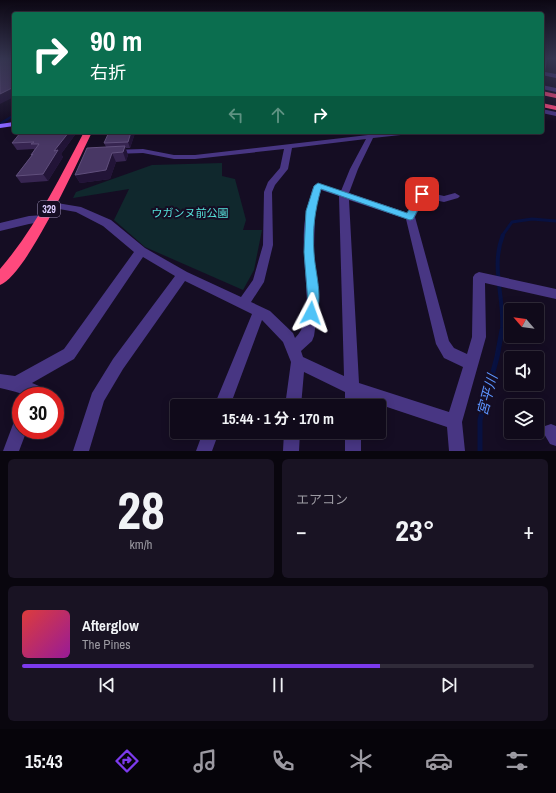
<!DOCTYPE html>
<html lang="ja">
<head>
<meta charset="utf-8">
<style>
	:root { --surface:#100a1a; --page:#191323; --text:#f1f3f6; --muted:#9c9aa2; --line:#302b39; --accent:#7c3aed }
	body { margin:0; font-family:"Archivo Narrow","Noto Sans JP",sans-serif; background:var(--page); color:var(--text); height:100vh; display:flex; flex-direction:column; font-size:15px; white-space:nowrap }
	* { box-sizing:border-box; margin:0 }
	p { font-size:13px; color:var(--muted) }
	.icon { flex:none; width:22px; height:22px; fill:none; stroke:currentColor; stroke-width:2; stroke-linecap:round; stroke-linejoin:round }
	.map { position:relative; height:451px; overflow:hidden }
	.side { display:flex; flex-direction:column; gap:8px; padding:8px; background:#09060e; flex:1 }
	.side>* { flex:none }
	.banner { position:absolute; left:12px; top:12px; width:532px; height:122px; border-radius:4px; box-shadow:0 2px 10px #0003,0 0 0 1px var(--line); background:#0b6e4f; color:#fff; overflow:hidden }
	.needle { width:26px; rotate:298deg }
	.fabs { position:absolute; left:504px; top:303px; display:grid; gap:8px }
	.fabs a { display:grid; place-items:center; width:40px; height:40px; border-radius:4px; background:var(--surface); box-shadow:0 2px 10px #0003,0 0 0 1px var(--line); font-size:20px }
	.speed { position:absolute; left:12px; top:387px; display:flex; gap:8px; font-size:20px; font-weight:700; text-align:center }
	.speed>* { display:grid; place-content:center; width:52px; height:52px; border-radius:50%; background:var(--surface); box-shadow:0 2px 10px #0003,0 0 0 1px var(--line); line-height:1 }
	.speed .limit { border:6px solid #d22; background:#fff; color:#111 }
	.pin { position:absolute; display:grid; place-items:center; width:34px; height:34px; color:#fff; margin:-17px; border-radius:8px; box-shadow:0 2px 6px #0006 }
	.me { position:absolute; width:44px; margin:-22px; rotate:4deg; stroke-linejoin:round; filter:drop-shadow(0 0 3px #0008) }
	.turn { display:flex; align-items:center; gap:14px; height:84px; padding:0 12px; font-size:18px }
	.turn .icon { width:52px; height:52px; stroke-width:2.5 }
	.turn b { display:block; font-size:28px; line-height:34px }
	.lanes { display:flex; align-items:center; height:38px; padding:0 12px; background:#0003; justify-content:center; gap:20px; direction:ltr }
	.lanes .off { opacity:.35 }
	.big { font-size:30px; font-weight:700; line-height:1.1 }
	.side .widget { flex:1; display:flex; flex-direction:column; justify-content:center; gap:6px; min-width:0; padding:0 14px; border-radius:6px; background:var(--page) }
	.side .dial { align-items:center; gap:0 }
	.dial b { font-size:52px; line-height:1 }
	.song { display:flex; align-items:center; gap:12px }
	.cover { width:48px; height:48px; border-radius:6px; background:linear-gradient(135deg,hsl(0 70% 55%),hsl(300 70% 35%)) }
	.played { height:4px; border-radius:2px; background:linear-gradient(90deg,var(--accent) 70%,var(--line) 70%) }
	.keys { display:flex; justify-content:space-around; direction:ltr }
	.heat { display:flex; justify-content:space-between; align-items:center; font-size:22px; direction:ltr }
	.side .tiles { flex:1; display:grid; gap:8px; grid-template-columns:1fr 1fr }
	.widget:last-child { grid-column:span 2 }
	.trip { position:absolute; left:170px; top:399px; width:216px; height:40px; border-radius:4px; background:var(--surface); box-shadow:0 2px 10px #0003,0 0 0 1px var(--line); font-weight:700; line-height:40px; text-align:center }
	.tab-bar { display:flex; height:64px; justify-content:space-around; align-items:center; background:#06040a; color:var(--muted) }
	.tab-bar .icon { width:28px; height:28px }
	.tab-bar .active { color:var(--accent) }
	.tab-bar b { font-size:18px; color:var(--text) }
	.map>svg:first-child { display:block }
	.green { fill:#10282d }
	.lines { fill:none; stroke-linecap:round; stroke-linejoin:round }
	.stream-far3 { stroke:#081141; stroke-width:2.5 }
	.stream-far2 { stroke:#081141; stroke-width:3 }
	.stream-far1 { stroke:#081141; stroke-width:4 }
	.stream { stroke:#081141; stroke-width:5 }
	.street { fill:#483683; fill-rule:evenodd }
	.secondary { fill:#8765ff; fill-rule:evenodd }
	.highway { fill:#ff497d; fill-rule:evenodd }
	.wall { fill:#372551 }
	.shaded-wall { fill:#221437 }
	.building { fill:#483764; stroke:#604f7c }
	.route { fill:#4fc3f7; stroke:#337fa1 }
	.labels { text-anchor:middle; stroke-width:4; stroke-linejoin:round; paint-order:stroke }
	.shield { fill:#150d23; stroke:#a194bd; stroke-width:1 }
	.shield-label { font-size:10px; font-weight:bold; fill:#ddceff }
	.park-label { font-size:11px; fill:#56e3db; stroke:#150d23 }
	.near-water-label { font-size:14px; font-style:italic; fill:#5c94ff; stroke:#150d23 }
</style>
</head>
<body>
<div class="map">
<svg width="556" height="451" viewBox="0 0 556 451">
	<rect width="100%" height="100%" fill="#150d23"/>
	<path class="green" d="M222 163V176L235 179 246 220 243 230H262L254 270 243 290 145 247 114 220 129 189 73 198 76 192 152 165Z"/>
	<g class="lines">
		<path class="stream-far3" d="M0 124 14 115"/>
		<path class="stream-far2" d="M502 236 512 222 532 219 556 221"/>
		<path class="stream-far1" d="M502 331C505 298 490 267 503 235"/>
		<path class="stream" d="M480 451V420L497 357 502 330"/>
		<path class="street" d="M543 59H547L545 72 556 74V78L542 75Z
			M542 85 556 88V92L542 89Z
			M542 109 556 112V116L542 113Z
			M369 132 375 134 414 132 410 134 373 138 358 169 349 193 408 213 419 192 422 191 444 196 455 193 460 196 458 198 444 202 425 198 415 217 449 341 454 348 467 354 472 337 473 277 475 274 479 272 556 289V299L485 283 486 337 462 422 465 451H449L447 427 360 398 361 406H345V392L304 372 301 406H285L291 362 283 342 262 320 230 406H214L252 314 185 281 123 369 104 401 89 451H73L92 393 113 359 175 276 143 257 74 359 32 383 39 386 42 391 40 396C25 396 15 391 0 388V374L15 376 64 349 134 252 103 226 76 212 48 207 46 205 48 203 51 202 81 207 111 220 145 248 187 272 241 297 253 280 263 245 264 192 268 182 280 168 284 149 195 159H174L143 153 114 154H111V150L143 149 174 155H195L368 135ZM366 139 350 169 341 191 318 183C313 185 312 190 311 195 304 214 303 233 304 253 304 276 314 321 295 338L293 333 270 311 251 302 264 282 273 245 272 192 275 185 288 169 292 148ZM321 190 339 196 344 376 303 357 301 351 312 341 314 336 319 302 314 252 315 211ZM349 200 406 219 436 344 444 358 463 367 449 412 359 383Z
			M44 215 49 219 47 221 29 224 0 231V223L29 216Z
			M21 417V430H27L19 451H3L15 419Z
			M551 424 556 426V446L550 444 543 432 545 426Z
			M203 432H219L212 451H196Z
			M284 432H300L299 451H283Z
			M345 432H361V451H345Z"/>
		<path class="secondary" d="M14 122V126L0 128V124Z"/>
		<path class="highway" d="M542 91 556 94V98L542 95Z
			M542 103 556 106V110L542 107Z
			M84 132H92C78 161 26 276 0 285V269C36 227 58 181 84 132Z"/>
	</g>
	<path class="wall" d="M69 132H77L61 154 63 157 48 181 21 183 16 176 31 156V155L34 150V149L17 150 12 143Z
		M135 133 130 148H125L128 155 126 161 116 162 110 179 80 183 75 175 106 147 104 143Z"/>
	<path class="shaded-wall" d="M14 87V97L0 104V94Z
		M69 132H77L61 154 63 157 48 181 43 174 54 151Z
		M131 132H134L135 133 130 148 128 142Z
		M125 146 128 155 126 161 123 152Z
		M112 153 116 162 110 179 80 183 75 175Z"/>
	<path class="building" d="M0 59H14V87L0 94Z
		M21 132H69L54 151 58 150 43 174 16 176 33 154 31 155 39 144H31L34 142 12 143Z
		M109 132H131L128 142 104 143Z
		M125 146 123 152 112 153 106 170 75 175 87 148Z"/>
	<linearGradient id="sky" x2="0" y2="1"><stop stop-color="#0c0713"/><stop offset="0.48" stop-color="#353550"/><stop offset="1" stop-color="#353550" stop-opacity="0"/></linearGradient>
	<rect width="556" height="122" fill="url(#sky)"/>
	<path class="route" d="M318 183 407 213 419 192H425L426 194 413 219 410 220 321 189C315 210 312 231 314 253 315 273 324 298 315 317L311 319 307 317 305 313 308 302 304 252 306 211 314 186Z"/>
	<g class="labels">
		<rect class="shield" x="38" y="201" width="22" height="16" rx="3"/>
		<g class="shield-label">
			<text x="49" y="213">329</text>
		</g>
		<g class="park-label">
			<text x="190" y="217">ウガンヌ前公園</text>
		</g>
		<g class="near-water-label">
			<text transform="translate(487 395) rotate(-75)" y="5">宮平川</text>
		</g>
	</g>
</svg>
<div class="fabs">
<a><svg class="needle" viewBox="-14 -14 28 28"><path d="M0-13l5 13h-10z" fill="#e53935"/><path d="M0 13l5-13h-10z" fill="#9c9aa2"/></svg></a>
<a><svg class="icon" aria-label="sound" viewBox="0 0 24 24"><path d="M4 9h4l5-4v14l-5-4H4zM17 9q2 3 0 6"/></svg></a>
<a><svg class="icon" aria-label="layers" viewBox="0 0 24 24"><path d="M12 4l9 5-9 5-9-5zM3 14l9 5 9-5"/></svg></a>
</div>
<div class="speed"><div class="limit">30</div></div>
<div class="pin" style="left:422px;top:194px;background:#d93025"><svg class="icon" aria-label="arrive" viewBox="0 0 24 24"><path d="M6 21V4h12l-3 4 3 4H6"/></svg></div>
<svg class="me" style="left:311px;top:313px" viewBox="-20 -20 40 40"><path d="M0-17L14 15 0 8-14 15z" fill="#4fc3f7" stroke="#fff" stroke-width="4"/></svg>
<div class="trip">15:44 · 1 分 · 170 m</div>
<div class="banner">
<div class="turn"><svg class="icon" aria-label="right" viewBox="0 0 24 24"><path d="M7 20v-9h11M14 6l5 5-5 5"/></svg><div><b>90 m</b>右折</div></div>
<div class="lanes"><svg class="icon off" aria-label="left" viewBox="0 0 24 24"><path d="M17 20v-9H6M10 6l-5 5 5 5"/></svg><svg class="icon off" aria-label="ahead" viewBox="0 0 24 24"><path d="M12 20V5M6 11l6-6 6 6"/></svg><svg class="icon" aria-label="right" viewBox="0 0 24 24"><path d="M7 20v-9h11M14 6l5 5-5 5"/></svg></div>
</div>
</div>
<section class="side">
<div class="tiles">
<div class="widget dial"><b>28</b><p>km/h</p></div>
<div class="widget"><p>エアコン</p>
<div class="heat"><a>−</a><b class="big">23°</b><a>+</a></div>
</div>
<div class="widget">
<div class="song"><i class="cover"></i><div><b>Afterglow</b><p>The Pines</p></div></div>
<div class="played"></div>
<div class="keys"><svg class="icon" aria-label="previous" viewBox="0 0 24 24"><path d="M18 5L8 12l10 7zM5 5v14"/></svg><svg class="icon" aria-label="pause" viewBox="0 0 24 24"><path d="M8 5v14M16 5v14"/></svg><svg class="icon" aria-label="next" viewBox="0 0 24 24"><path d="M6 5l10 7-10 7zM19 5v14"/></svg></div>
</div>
</div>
</section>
<nav class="tab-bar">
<b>15:43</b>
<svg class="icon active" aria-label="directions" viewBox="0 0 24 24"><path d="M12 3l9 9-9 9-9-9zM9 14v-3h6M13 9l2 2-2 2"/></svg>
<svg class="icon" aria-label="music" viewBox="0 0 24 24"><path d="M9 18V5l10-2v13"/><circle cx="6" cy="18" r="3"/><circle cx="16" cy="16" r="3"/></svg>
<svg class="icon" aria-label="phone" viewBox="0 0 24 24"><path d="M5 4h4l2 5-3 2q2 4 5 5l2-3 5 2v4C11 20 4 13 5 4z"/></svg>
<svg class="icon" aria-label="climate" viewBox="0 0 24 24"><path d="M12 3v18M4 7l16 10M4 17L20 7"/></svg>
<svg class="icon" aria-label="car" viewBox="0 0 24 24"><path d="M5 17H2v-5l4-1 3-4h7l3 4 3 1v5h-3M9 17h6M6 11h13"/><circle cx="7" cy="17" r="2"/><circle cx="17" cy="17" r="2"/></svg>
<svg class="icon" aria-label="filters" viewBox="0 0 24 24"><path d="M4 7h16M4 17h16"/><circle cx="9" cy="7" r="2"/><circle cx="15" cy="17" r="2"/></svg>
</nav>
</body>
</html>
